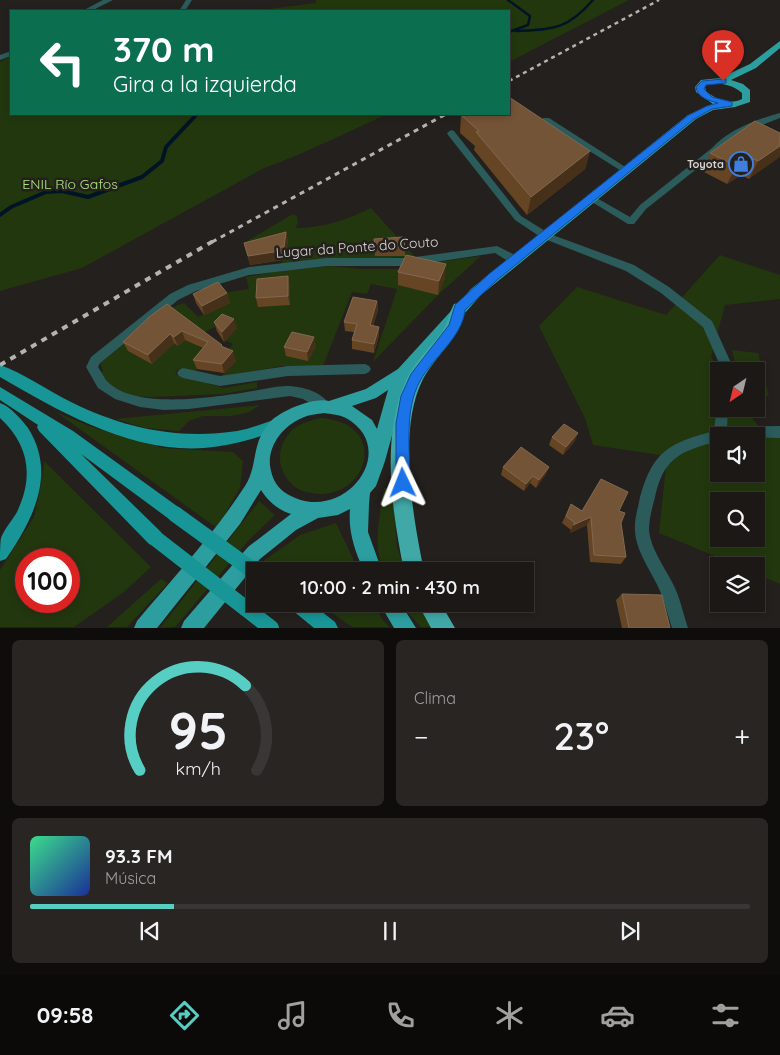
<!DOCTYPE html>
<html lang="es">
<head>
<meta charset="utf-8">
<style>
	:root { --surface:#1b1816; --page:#282523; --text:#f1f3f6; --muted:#a0a0a1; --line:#393735; --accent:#56cec4 }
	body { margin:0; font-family:Quicksand,sans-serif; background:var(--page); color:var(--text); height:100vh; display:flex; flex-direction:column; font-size:19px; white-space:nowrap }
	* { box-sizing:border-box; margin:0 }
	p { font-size:16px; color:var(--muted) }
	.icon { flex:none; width:28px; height:28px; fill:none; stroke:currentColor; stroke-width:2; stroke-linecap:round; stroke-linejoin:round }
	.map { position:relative; height:628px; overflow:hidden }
	.sheet { display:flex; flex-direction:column; gap:12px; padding:12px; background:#0f0d0c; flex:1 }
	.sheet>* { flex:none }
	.top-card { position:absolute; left:10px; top:10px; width:500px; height:105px; border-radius:0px; box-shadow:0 2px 8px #0003,0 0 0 1px var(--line); background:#0b6e4f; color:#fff; overflow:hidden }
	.needle { width:32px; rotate:215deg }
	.buttons { position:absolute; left:710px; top:362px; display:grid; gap:10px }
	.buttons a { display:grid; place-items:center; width:55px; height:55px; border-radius:0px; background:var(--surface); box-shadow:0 2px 8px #0003,0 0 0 1px var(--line); font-size:25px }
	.speed { position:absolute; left:15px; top:548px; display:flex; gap:10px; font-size:25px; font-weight:700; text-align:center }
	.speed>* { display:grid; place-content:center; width:65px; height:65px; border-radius:50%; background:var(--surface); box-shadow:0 2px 8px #0003,0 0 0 1px var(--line); line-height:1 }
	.speed .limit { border:8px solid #d22; background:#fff; color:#111 }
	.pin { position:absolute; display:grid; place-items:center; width:42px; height:42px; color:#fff; margin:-51px -21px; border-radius:50% 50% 50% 0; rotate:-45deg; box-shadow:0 0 5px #0007 }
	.pin .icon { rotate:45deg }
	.me { position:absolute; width:55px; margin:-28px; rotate:358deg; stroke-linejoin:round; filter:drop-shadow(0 0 4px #0008) }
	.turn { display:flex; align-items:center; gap:18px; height:105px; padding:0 20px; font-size:22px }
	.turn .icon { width:65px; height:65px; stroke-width:2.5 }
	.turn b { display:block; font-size:35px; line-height:42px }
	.big { font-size:38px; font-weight:600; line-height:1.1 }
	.sheet .widget { flex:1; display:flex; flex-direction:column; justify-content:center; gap:8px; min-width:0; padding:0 18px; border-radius:8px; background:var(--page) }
	.sheet .dial { align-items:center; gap:0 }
	.dial svg { height:130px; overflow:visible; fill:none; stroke:var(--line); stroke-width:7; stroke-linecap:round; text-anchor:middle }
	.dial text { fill:var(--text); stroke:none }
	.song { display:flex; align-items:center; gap:15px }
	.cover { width:60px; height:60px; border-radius:8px; background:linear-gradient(135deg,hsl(150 70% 55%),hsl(230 70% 35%)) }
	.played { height:5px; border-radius:2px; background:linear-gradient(90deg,var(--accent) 20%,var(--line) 20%) }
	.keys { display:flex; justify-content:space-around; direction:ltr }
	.heat { display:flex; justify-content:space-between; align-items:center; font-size:28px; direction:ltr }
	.sheet .tiles { flex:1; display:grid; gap:12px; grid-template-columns:1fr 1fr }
	.widget:last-child { grid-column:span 2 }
	.trip { position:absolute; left:246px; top:562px; width:288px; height:50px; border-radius:0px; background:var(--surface); box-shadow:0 2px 8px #0003,0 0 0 1px var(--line); font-weight:600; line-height:50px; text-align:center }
	.tab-bar { display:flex; height:80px; justify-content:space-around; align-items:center; background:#0b0a09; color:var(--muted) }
	.tab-bar .icon { width:35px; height:35px }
	.tab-bar .current { color:var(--accent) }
	.tab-bar b { font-size:22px; color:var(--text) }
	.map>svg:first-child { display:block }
	.green { fill:#22370e; fill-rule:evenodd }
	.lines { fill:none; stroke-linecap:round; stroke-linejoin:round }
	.stream-far1 { stroke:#001426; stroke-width:2.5 }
	.stream { stroke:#001426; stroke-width:4 }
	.minor { fill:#2b5b5b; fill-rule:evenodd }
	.tertiary { fill:#2b5b5b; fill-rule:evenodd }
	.primary { fill:#189596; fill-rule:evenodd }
	.trunk { fill:#2c9e9f; fill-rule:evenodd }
	.motorway { fill:#41a8a8; fill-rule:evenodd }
	.rail-far2 { stroke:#b5b2b0; stroke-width:2.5; stroke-dasharray:4 4; stroke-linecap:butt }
	.rail-far1 { stroke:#b5b2b0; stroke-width:3; stroke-dasharray:5 5; stroke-linecap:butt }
	.rail { stroke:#b5b2b0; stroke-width:4; stroke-dasharray:6 6; stroke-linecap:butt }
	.primary-bridge { stroke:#189596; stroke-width:16 }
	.wall { fill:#664524 }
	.shaded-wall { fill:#473019 }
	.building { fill:#735437; stroke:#82684f }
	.route { fill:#1a73e8; stroke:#114b97 }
	.labels { text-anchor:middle; stroke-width:5; stroke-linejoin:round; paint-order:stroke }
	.far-poi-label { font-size:11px; font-weight:bold; fill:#d7d5d3; stroke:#24201d; text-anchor:end }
	.park-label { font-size:14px; fill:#ace57d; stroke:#24201d }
	.street-label { font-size:14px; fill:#d7d5d3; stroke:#24201d }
</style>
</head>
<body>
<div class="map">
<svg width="780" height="628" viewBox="0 0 780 628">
	<rect width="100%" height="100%" fill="#24201d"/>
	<path class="green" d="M316 0H629L509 62V11H253L316 3Z
		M11 56V114H387C346 133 306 153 264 168L82 268 0 291V62Z
		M371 208 416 258 405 257 283 265 281 256H285L250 251 247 241 293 214 297 216 298 223 295 228C324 228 346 220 371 208Z
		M720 255 780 275V299L725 305 711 357 720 371H719V409H745L763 432H780V584L756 574V566H739L659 533 667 456 593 445 585 418 539 326 577 287 666 315ZM719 436H756V474H719ZM719 501H756V539H719Z
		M481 256 438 295 373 362 397 289 371 284 367 294 352 292 323 366H282L221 377 235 361 224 355 233 344 225 340 224 323 210 329 193 340 208 355 192 375 178 369 175 374 224 388 257 382V388L223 394 152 397 132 396 113 387 98 375 103 371 100 362 173 307 184 303 198 317 229 303 222 293 249 289 246 277 292 269 330 266 361 269H406L424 264Z
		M732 350 758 353 769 396 756 394V371H737Z
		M260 405 249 412 232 416H203L189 421 179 431 145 428 115 419Z
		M56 412 89 426 163 448 233 452 243 461 240 488 217 528Z
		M321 418C389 423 369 496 319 494 310 493 301 492 294 486 274 470 276 442 296 427 304 422 313 420 321 418Z
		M44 461 151 567 124 592 74 627H0V570L34 517 42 480ZM26 559H69V601H26Z
		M384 488 393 489 397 547 405 571H384C372 546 380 515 384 488Z
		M259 501 275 515 249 540 175 627 160 628Z
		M336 523 359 571H275L262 562 300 535Z
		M161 579 168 583 127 627H107Z
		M320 604H374L382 619 389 627H352Z
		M400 604H417L432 627H421Z"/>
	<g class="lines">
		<path class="stream-far1" d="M508 0 530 16 528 25 509 32
			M516 31C553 29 567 30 593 0"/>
		<path class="stream" d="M0 215 11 207 46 192 62 191 88 197 142 177 162 161 166 147 197 114"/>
		<path class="minor" d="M186 0H192L185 11H179Z
			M780 113V118C758 127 734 134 718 152L646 209 634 224H628L587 199 592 196 595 197 630 217 640 205 712 148C728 130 757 119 780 113Z
			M543 118H549L630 170 626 173 623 172 543 122Z
			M451 130 454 131 521 216 550 234 634 265 669 287 712 321 731 363 730 371 719 373V363L703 327 661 293 626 271 542 238 515 220 448 135 447 133Z
			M497 246 519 257 520 260 519 263H511L495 253 408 266H326L249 275 196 291 178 300 100 363 98 367C101 371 103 376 106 380 132 411 217 397 253 391 265 389 276 386 287 386 301 386 324 392 330 406L328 410 324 411 303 399 290 396 189 409 164 410 140 407 115 399 98 388 86 367 91 357 170 294 188 285 249 267 326 258H408Z
			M365 364 369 366 371 369 369 372 365 374 288 376 220 386 183 378 179 376 177 373 179 370 183 368 220 376 288 366Z
			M717 405 719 409H728L727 427 780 426V438L719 436V441C682 451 664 456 655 497 652 508 649 520 649 531 651 549 665 568 673 584 680 597 683 613 688 628H672C668 616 665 602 660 591 652 572 636 552 635 531 634 520 638 508 640 497 653 450 670 443 714 431Z"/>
		<path class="tertiary" d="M103 0H113L91 11H82Z
			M11 51V56L0 60V55Z"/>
		<path class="primary" d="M0 365C22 372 48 391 71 402 123 428 178 440 237 431 250 429 264 423 277 419L282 421 284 425 282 429C257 438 231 446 204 448 131 453 60 412 0 377Z
			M0 387 73 431 181 509 183 514 181 519 175 522 169 519 81 454 161 532 163 538 161 544 155 546 149 544 39 431 37 427 38 425 0 400Z
			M0 403C11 407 21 419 28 428 57 473 33 520 6 559L0 561C0 555 0 544 1 538 4 529 12 521 17 512 34 476 29 445 0 418Z
			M289 604H312L335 622 338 628H314L292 610Z"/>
		<path class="trunk" d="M780 41V48L756 68 731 80 743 84 750 90V102L735 107 713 110 696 119 481 295 408 377 385 461 376 486 370 493 369 504 368 532 382 571H364C355 551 348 532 350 509L338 515 318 518 296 530 260 559 204 628H181L184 621 248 547 291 514C278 510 268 501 261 490L240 524 157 628H134L137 621C174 577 214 534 245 486 259 464 250 442 272 420 283 410 314 397 329 401L366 389 398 369 471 289 688 115 713 104 696 92 695 87 701 80 720 78 750 64ZM713 83C724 84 733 85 742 93V99C730 105 716 100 706 91L705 87 707 84ZM388 390 377 429 372 420 352 406 376 398ZM324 413C331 414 340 415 346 418 403 450 341 530 284 492 275 485 272 477 270 466 268 445 283 426 302 418 308 415 317 414 324 413Z
			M380 604H401L416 628H394Z"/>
		<path class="motorway" d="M459 303 464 304 466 308C460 338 437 354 423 379 397 430 413 517 424 571H404C392 511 380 436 407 378 415 361 430 348 442 332 448 323 449 313 454 304Z
			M418 604H441L455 628H431Z"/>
		<path class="rail-far2" d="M509 81 659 0"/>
		<path class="rail-far1" d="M212 242 446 114"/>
		<path class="rail" d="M0 365 215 240"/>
		<path class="primary-bridge" d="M175 514 255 572
			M155 538 271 628"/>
	</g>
	<path class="wall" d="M461 115 590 151 585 169 527 215 474 150 475 146 460 133Z
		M780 133 749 179 741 175 727 184 702 171 710 153Z
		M286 232 288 241 285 256H281L282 260 250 265 244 243Z
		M374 239 405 247V256H375Z
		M398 272 445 278 438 295 398 285Z
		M290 286V305L258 307 256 298Z
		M227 293 230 303 204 315 196 303 193 294Z
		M377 301 378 310 373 326 379 336 374 353 352 349V340L354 332 345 331 344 322Z
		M149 317 223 347 236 361 224 373 197 369 193 360 203 348 185 340 178 346 174 343 152 364 128 351 123 342Z
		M214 322 237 328 224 342 217 331Z
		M316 346 308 361 286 356 284 347Z
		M552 437 575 441 563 455 549 445Z
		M503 467H549L546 474 536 488 530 483 524 491 501 475Z
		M571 504 582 511H619L626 557 621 564 590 562 587 525 570 533 571 530 562 523Z
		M622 594 670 628H622L616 600Z"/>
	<path class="shaded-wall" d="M780 146V157L749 179 758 161Z
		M590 151 585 169 527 215 531 197Z
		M749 157 741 175 727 184 736 166Z
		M286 232 288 241 285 256 284 247Z
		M280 251 282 260 250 265 248 256Z
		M446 264 445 278 438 295 439 281Z
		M288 276 290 286V305L288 296Z
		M227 293 230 303 204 315 202 306Z
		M377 301 378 310 370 334V325Z
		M234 319 237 328 224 342 222 332Z
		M379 327V336L374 353V344Z
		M182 331 185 340 178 346 174 337Z
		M170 334 174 343 152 364 148 355Z
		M314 337 316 346 308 361 307 352Z
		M233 351 236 361 224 373 222 364Z
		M578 433 575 441 563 455 566 447Z
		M549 467 546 474 536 488 539 480Z
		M533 476 530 483 524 491 526 484Z
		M591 517 587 525 570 533 573 525Z"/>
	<path class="building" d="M509 97 590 151 531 197 476 132 479 131 461 115 464 114H509Z
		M755 121 780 133V146L758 161 749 157 736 166 710 153Z
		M286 232 284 247H279L280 251 248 256 244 243Z
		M403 237 405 247H375L374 239Z
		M406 255 446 264 439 281 398 272Z
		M288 276V296L256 298 257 279Z
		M218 282 227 293 202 306 193 294Z
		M353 297 377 301 370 325 379 327 374 344 352 340 357 324 344 322Z
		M167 304 222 345 221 346 233 351 222 364 193 360 208 342 182 331 174 337 170 334 148 355 123 342 149 317Z
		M222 314 234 319 222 332 214 322Z
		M292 332 314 337 307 352 284 347Z
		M564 424 578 433 566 447 552 437Z
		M521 447 549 467 539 480 533 476 526 484 503 467Z
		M601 479 628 492 619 511 625 513 621 523 626 557 594 555 591 517 573 525 575 523 566 516 571 504 582 511Z
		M622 594 662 595 670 628H629Z"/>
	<path class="route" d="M723 79H726V83L706 85 704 89 712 97 732 102V106L712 109 694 119 497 280 465 310C462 338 433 357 420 381 404 410 410 450 410 483L408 487 403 489 398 487 396 483V423L401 396 411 374 449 325 455 305 489 274 689 115 707 106 718 103C709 101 697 97 696 87L702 81Z"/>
	<defs>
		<symbol id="shop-ring" viewBox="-11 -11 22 22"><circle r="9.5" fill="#24201d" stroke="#3f7fe0" stroke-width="1.5"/><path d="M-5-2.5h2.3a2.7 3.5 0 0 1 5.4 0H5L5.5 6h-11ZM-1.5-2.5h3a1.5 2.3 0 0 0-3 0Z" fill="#3f7fe0"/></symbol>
	</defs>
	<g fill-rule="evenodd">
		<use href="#shop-ring" x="727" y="150" width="28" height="28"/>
	</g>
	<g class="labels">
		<g class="far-poi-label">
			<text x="724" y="168">Toyota</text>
		</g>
		<g class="park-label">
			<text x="70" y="189">ENIL Río Gafos</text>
		</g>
		<g class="street-label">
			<text transform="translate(357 247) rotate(-4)" y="5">Lugar da Ponte do Couto</text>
		</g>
	</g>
</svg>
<div class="buttons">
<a><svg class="needle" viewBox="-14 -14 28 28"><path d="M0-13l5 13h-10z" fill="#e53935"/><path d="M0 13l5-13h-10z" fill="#a0a0a1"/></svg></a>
<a><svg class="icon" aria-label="sound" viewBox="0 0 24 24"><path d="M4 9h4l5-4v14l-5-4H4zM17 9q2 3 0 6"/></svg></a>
<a><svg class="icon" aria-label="search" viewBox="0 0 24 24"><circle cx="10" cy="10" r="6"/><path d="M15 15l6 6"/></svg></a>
<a><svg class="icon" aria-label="layers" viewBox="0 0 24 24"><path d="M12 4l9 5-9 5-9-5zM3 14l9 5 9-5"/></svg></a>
</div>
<div class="speed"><div class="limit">100</div></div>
<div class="pin" style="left:723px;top:81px;background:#d93025"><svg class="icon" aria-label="arrive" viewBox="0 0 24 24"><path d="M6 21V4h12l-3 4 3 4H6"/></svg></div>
<svg class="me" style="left:403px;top:483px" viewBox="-20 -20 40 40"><path d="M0-17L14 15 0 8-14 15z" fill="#1a73e8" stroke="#fff" stroke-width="4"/></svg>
<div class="trip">10:00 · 2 min · 430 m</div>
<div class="top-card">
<div class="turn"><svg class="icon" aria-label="left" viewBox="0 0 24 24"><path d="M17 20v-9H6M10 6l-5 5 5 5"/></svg><div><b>370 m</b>Gira a la izquierda</div></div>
</div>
</div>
<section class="sheet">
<div class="tiles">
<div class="widget dial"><svg viewBox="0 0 100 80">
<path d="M14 69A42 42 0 1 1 86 69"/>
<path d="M14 69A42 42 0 0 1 79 17" stroke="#56cec4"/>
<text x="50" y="56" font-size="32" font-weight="700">95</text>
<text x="50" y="72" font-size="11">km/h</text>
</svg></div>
<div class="widget"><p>Clima</p>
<div class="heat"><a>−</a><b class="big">23°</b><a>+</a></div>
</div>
<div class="widget">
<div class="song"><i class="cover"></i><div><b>93.3 FM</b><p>Música</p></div></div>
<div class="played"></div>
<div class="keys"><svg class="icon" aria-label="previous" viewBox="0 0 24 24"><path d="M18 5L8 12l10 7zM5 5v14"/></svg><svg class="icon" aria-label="pause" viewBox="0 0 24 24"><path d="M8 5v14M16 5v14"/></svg><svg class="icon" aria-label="next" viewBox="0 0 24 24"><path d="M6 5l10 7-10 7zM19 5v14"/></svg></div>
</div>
</div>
</section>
<nav class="tab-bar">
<b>09:58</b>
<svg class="icon current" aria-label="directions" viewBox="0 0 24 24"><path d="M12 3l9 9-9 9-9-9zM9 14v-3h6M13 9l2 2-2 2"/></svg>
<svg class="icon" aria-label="music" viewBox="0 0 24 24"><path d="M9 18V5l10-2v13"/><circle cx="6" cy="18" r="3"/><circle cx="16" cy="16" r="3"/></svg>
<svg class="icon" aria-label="phone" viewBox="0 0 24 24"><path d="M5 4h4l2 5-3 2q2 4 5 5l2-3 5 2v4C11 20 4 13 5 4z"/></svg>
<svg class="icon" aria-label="climate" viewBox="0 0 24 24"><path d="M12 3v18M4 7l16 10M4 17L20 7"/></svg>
<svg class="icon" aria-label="car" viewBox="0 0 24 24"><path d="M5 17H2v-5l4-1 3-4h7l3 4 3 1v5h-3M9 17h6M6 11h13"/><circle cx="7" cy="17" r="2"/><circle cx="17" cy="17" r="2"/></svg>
<svg class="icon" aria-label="filters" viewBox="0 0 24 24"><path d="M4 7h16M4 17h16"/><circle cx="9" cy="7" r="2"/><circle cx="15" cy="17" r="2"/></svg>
</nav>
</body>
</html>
